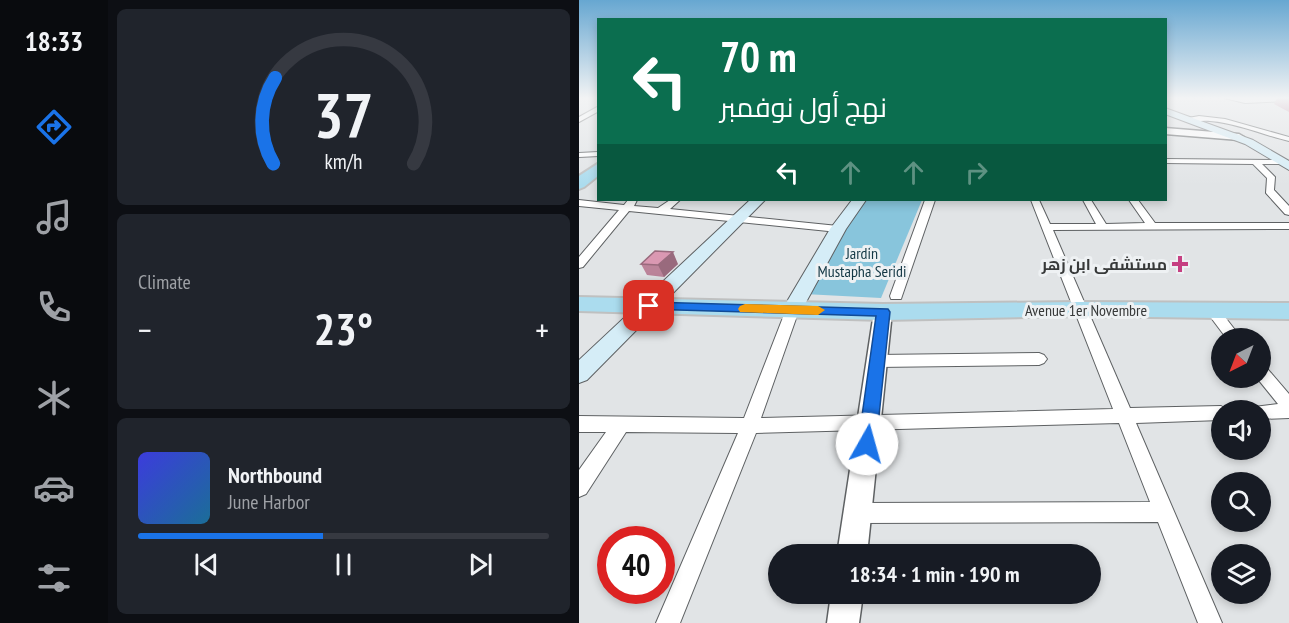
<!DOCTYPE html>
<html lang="en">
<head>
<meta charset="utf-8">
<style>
	:root { --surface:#171b24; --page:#20242c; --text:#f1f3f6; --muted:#9ea1a6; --line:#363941; --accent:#1a73e8 }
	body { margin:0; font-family:"PT Sans Narrow",Cairo,sans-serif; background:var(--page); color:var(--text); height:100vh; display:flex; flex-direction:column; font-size:22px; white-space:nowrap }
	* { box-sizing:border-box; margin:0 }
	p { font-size:20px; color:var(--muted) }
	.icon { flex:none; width:33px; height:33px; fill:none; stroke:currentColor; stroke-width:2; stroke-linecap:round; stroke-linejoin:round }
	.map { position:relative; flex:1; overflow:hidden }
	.side { display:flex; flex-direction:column; gap:9px; padding:9px; background:#0d0f14; width:471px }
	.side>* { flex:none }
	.banner { position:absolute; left:18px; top:18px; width:570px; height:183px; border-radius:0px; box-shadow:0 3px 9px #0003; background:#0b6e4f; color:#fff; overflow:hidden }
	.needle { width:39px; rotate:222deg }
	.fabs { position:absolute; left:632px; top:328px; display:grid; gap:12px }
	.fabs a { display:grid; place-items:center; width:60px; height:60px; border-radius:50%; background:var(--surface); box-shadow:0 3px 9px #0003; font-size:30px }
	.speed { position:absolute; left:18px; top:526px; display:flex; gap:12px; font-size:30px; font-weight:700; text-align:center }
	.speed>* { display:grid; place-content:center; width:78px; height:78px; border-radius:50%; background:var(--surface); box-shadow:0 3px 9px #0003; line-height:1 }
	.speed .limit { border:9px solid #d22; background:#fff; color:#111 }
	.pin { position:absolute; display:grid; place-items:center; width:51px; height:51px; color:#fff; margin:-26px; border-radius:12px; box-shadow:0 3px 9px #0006 }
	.me { position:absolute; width:66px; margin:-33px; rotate:7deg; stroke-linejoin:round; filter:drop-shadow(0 0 4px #0008) }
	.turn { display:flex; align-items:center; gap:21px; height:126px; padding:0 24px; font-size:27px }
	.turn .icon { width:78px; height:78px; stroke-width:2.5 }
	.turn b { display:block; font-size:42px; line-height:51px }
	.lanes { display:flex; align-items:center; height:57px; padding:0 24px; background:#0003; justify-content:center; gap:30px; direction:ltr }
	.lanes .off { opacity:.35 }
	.big { font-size:45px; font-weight:700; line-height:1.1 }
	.side .card { flex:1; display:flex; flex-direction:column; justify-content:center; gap:9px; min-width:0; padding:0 21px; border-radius:9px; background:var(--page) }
	.side .dial { align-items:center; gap:0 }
	.dial svg { height:156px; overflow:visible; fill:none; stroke:var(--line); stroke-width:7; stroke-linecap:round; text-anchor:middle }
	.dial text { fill:var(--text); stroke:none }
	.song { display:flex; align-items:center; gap:18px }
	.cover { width:72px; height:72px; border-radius:9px; background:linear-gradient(135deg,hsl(240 70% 55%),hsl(200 70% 35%)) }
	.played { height:6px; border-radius:3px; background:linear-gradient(90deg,var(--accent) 45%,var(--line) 45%) }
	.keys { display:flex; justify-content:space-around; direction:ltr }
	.heat { display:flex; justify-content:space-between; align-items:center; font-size:33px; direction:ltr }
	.trip { position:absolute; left:189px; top:544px; width:333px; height:60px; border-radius:30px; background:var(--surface); box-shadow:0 3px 9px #0003; font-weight:700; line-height:60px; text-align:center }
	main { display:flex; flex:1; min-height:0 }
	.dock { display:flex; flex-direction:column; width:108px; justify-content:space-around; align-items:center; background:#090b0e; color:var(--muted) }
	.dock .icon { width:42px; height:42px }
	.dock .current { color:var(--accent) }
	.dock b { font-size:27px; color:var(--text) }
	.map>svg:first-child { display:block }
	.green { fill:#88c5dc }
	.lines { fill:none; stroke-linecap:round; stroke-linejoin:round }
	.minor-casing { stroke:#5e6163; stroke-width:2 }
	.tertiary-casing { stroke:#5e6163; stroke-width:3 }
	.secondary-casing { stroke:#5e6163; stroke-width:2 }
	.primary-casing { stroke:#bfc0c0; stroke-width:4 }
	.minor { fill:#fff; fill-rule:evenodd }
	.tertiary { fill:#fff; fill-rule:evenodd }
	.secondary { fill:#d5edf7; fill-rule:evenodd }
	.primary { fill:#abdcee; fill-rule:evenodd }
	.wall { fill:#bb8399 }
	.shaded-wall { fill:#996a7d }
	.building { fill:#da98b2; stroke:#996a7d; stroke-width:1.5 }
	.route { fill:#1a73e8; stroke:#114b97; stroke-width:1.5 }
	.slow { fill:#f59e0b }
	.poi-dot { fill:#c64082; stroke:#eef1f3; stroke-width:2 }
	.labels { text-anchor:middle; stroke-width:6; stroke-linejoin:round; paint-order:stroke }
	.park-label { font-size:16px; fill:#133744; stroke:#eef1f3 }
	.poi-label { font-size:16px; font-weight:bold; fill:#373939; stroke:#eef1f3; text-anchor:end }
	.street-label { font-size:16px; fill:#373939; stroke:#eef1f3 }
</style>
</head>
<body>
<main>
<nav class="dock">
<b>18:33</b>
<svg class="icon current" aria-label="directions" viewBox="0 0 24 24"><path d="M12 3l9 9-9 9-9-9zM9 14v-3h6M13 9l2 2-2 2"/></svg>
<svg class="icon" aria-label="music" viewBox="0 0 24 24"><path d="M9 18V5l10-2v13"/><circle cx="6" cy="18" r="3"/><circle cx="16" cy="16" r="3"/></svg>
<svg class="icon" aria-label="phone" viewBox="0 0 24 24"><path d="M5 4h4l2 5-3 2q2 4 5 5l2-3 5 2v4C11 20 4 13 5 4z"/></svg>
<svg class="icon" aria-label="climate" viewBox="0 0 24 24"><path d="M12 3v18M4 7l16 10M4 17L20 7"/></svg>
<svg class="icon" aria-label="car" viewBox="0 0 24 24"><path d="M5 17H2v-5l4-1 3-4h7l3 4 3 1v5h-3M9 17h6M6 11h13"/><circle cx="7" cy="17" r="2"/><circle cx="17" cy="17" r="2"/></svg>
<svg class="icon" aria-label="filters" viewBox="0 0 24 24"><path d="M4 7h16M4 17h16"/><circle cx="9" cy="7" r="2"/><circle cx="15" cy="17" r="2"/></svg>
</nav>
<section class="side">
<div class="card dial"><svg viewBox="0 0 100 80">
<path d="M14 69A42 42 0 1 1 86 69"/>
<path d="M14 69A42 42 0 0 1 15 25" stroke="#1a73e8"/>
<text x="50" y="56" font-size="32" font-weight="700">37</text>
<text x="50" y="72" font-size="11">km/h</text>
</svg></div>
<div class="card"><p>Climate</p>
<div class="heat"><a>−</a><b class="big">23°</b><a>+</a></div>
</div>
<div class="card">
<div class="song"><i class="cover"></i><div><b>Northbound</b><p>June Harbor</p></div></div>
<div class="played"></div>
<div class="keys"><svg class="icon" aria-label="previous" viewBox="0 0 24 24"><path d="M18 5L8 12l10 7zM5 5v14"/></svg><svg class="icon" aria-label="pause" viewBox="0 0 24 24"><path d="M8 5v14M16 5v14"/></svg><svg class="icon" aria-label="next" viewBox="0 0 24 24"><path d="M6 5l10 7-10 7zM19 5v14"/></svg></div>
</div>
</section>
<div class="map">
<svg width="710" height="623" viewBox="0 0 710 623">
	<rect width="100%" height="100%" fill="#e1e4e6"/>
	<path class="green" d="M286 200H343L302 298 225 294Z"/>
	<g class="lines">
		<defs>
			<path id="minor" d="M645 98H710V101L666 103Z
				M20 106V111L0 122V117Z
				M620 116 646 119 710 137V141C684 135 658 123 631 121 623 120 611 123 604 119Z
				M19 152 20 156 0 157V153Z
				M586 159 706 160V164H683L696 177 695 190 710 206V215L706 214 687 193 688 178 674 164 586 163Z
				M0 200 45 205 49 200H58L55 206 79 208 91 200H101L91 209 259 226 264 229 259 232 50 211 4 267 0 268V257L40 210 0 206Z
				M346 200H356L323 296 322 299H312L311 296Z
				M452 200H460L471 224H517L504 200H512L527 224 566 223 550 200H559L576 223H710V229L474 230 551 408 642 406 650 411H642V420L557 423 643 623H619L579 522 279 523 272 520 269 513 272 506 279 503 571 502 540 423 177 433 101 623H77L159 433 47 432 7 494 0 497V470L27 432H0V416L165 418 208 307 213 306 220 310 182 418 534 409Z
				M634 306 639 308 663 339H648L627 311Z
				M460 353 465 355 468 359 465 363 460 365 298 367 293 365 290 361 293 357 298 355Z
				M681 364 686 366 710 394V418L681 419V411H673L675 407 699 404 678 378H681Z"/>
			<path id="tertiary" d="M586 128 660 134 665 137 660 140 586 134Z
				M304 306 310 308 313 312 288 555H258L295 312 298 308Z
				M252 594H284L280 623H248Z"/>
			<path id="secondary" d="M586 108 674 140 710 161V170L666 144 586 114Z
				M171 200H186L8 380 0 383V360Z
				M273 200H287L267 229 220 315 213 316 206 315 203 310 251 229Z"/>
			<path id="primary" d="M20 163V175L5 187 0 189V176Z
				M0 297 304 304 500 302 710 303V319L500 316 304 320 0 311Z"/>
		</defs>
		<use href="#minor" class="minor-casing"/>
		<use href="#tertiary" class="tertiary-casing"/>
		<use href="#secondary" class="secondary-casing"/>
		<use href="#primary" class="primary-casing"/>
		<use href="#minor" class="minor"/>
		<use href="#tertiary" class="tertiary"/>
		<use href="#secondary" class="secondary"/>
		<use href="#primary" class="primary"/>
	</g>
	<path class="wall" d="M698 98H710V112L695 104Z
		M62 264H99L85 277 68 275Z"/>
	<path class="shaded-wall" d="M94 252 99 264 85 277 79 265Z"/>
	<path class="building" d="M76 251 94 252 79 265 62 264Z"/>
	<linearGradient id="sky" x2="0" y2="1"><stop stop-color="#67a7d1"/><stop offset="0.53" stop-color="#f2f3f4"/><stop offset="1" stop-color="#f2f3f4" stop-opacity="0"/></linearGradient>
	<rect width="710" height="185" fill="url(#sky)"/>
	<path class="route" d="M70 302 309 309 311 312 297 444 294 450 288 452 282 450 279 444 297 316 65 309 63 306Z"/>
	<path class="slow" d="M166 304 239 306 246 310 239 315 161 312 159 309 161 306Z"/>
	<path class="poi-dot" d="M598 255h6v6h6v6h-6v6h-6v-6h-6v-6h6z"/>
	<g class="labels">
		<g class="park-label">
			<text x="283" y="259">Jardin<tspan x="283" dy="18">Mustapha Seridi</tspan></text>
		</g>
		<g class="poi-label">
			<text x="588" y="270">مستشفى ابن زهر</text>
		</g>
		<g class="street-label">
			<text x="507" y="316">Avenue 1er Novembre</text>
		</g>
	</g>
</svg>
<div class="fabs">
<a><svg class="needle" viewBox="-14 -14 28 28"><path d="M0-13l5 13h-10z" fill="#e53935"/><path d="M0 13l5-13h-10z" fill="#9ea1a6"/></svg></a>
<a><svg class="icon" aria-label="sound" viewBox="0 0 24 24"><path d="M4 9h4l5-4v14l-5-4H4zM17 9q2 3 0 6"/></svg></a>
<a><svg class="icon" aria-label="search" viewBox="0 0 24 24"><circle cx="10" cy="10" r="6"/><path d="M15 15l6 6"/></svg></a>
<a><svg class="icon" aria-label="layers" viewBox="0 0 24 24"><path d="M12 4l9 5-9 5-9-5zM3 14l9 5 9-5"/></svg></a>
</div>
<div class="speed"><div class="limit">40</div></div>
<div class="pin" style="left:70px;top:306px;background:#d93025"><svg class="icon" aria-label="arrive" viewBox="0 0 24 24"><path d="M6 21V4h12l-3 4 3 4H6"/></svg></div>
<svg class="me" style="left:288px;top:444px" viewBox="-20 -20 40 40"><circle r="19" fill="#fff"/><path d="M0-13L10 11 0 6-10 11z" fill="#1a73e8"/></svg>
<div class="trip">18:34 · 1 min · 190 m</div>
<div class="banner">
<div class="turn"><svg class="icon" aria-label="left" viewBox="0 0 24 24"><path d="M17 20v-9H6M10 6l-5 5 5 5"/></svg><div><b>70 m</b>نهج أول نوفمبر</div></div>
<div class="lanes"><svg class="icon" aria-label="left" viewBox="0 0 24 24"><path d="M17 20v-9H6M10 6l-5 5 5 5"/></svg><svg class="icon off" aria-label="ahead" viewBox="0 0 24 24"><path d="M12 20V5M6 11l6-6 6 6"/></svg><svg class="icon off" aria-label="ahead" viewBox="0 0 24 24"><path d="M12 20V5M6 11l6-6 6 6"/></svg><svg class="icon off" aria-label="right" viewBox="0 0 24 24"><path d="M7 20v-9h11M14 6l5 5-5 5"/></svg></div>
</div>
</div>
</main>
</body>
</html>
